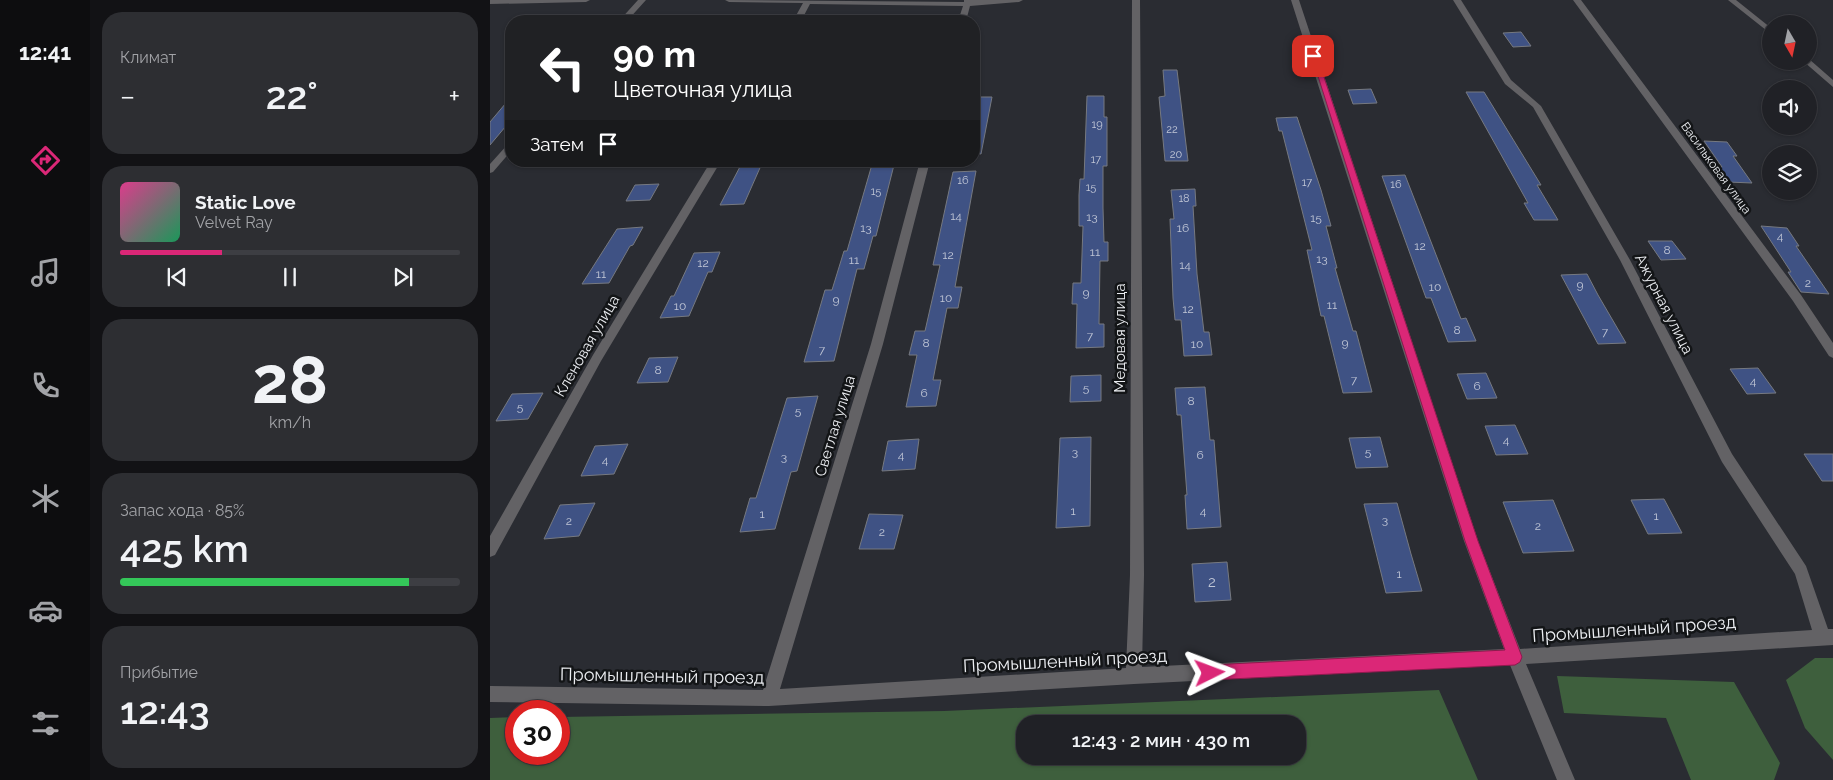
<!DOCTYPE html>
<html lang="ru">
<head>
<meta charset="utf-8">
<style>
	:root { --surface:#202126; --page:#2d2e32; --text:#f1f3f6; --muted:#a2a3a7; --line:#3d3e43; --accent:#db2777 }
	body { margin:0; font-family:Raleway,sans-serif; background:var(--page); color:var(--text); height:100vh; display:flex; flex-direction:column; font-size:19px; white-space:nowrap }
	* { box-sizing:border-box; margin:0 }
	p { font-size:16px; color:var(--muted) }
	.icon { flex:none; width:28px; height:28px; fill:none; stroke:currentColor; stroke-width:2; stroke-linecap:round; stroke-linejoin:round }
	.map { position:relative; flex:1; overflow:hidden }
	.sheet { display:flex; flex-direction:column; gap:12px; padding:12px; background:#121215; width:400px }
	.sheet>* { flex:none }
	.hud { position:absolute; left:15px; top:15px; width:475px; height:152px; border-radius:20px; box-shadow:0 1px 4px #0004,0 0 0 1px var(--line); background:#202124; color:#fff; overflow:hidden }
	.needle { width:32px; rotate:171deg }
	.tools { position:absolute; left:1272px; top:15px; display:grid; gap:10px }
	.tools a { display:grid; place-items:center; width:55px; height:55px; border-radius:50%; background:var(--surface); box-shadow:0 1px 4px #0004,0 0 0 1px var(--line); font-size:25px }
	.speed { position:absolute; left:15px; top:700px; display:flex; gap:10px; font-size:25px; font-weight:700; text-align:center }
	.speed>* { display:grid; place-content:center; width:65px; height:65px; border-radius:50%; background:var(--surface); box-shadow:0 1px 4px #0004,0 0 0 1px var(--line); line-height:1 }
	.speed .limit { border:8px solid #d22; background:#fff; color:#111 }
	.pin { position:absolute; display:grid; place-items:center; width:42px; height:42px; color:#fff; margin:-21px; border-radius:10px; box-shadow:0 2px 8px #0006 }
	.me { position:absolute; width:55px; margin:-28px; rotate:87deg; stroke-linejoin:round; filter:drop-shadow(0 0 4px #0008) }
	.turn { display:flex; align-items:center; gap:18px; height:105px; padding:0 25px; font-size:22px }
	.turn .icon { width:65px; height:65px; stroke-width:2.5 }
	.turn b { display:block; font-size:35px; line-height:42px }
	.then { display:flex; align-items:center; height:48px; padding:0 25px; background:#0003; gap:10px; font-size:19px }
	.big { font-size:38px; font-weight:600; line-height:1.1 }
	.sheet .tile { flex:1; display:flex; flex-direction:column; justify-content:center; gap:8px; min-width:0; padding:0 18px; border-radius:20px; background:var(--page) }
	.sheet .dial { align-items:center; gap:0 }
	.dial b { font-size:65px; line-height:1 }
	.song { display:flex; align-items:center; gap:15px }
	.cover { width:60px; height:60px; border-radius:8px; background:linear-gradient(135deg,hsl(330 70% 55%),hsl(150 70% 35%)) }
	.played { height:5px; border-radius:2px; background:linear-gradient(90deg,var(--accent) 30%,var(--line) 30%) }
	.keys { display:flex; justify-content:space-around; direction:ltr }
	.heat { display:flex; justify-content:space-between; align-items:center; font-size:28px; direction:ltr }
	.charge { height:8px; border-radius:4px; background:linear-gradient(90deg,#34c759 85%,var(--line) 0) }
	.trip { position:absolute; left:526px; top:715px; width:290px; height:50px; border-radius:20px; background:var(--surface); box-shadow:0 1px 4px #0004,0 0 0 1px var(--line); font-weight:600; line-height:50px; text-align:center }
	main { display:flex; flex:1; min-height:0 }
	.tab-bar { display:flex; flex-direction:column; width:90px; justify-content:space-around; align-items:center; background:#0d0d0f; color:var(--muted) }
	.tab-bar .icon { width:35px; height:35px }
	.tab-bar .selected { color:var(--accent) }
	.tab-bar b { font-size:22px; color:var(--text) }
	.map>svg:first-child { display:block }
	.green { fill:#3e5f3d; fill-rule:evenodd }
	.building { fill:#3f5284; stroke:#767980 }
	.lines { fill:none; stroke-linecap:round; stroke-linejoin:round }
	.minor { fill:#636265; fill-rule:evenodd }
	.route { fill:#db2777; stroke:#8e194d }
	.labels { text-anchor:middle; stroke-width:5; stroke-linejoin:round; paint-order:stroke }
	.far-number-label { font-size:11px; fill:#c0c6d6 }
	.far-street-label { font-size:12px; fill:#ebedf1; stroke:#131517 }
	.number-label { font-size:12px; fill:#c0c6d6 }
	.street-label { font-size:15px; fill:#ebedf1; stroke:#131517 }
	.near-number-label { font-size:15px; fill:#c0c6d6 }
	.near-street-label { font-size:18px; fill:#ebedf1; stroke:#131517 }
</style>
</head>
<body>
<main>
<nav class="tab-bar">
<b>12:41</b>
<svg class="icon selected" aria-label="directions" viewBox="0 0 24 24"><path d="M12 3l9 9-9 9-9-9zM9 14v-3h6M13 9l2 2-2 2"/></svg>
<svg class="icon" aria-label="music" viewBox="0 0 24 24"><path d="M9 18V5l10-2v13"/><circle cx="6" cy="18" r="3"/><circle cx="16" cy="16" r="3"/></svg>
<svg class="icon" aria-label="phone" viewBox="0 0 24 24"><path d="M5 4h4l2 5-3 2q2 4 5 5l2-3 5 2v4C11 20 4 13 5 4z"/></svg>
<svg class="icon" aria-label="climate" viewBox="0 0 24 24"><path d="M12 3v18M4 7l16 10M4 17L20 7"/></svg>
<svg class="icon" aria-label="car" viewBox="0 0 24 24"><path d="M5 17H2v-5l4-1 3-4h7l3 4 3 1v5h-3M9 17h6M6 11h13"/><circle cx="7" cy="17" r="2"/><circle cx="17" cy="17" r="2"/></svg>
<svg class="icon" aria-label="filters" viewBox="0 0 24 24"><path d="M4 7h16M4 17h16"/><circle cx="9" cy="7" r="2"/><circle cx="15" cy="17" r="2"/></svg>
</nav>
<section class="sheet">
<div class="tile"><p>Климат</p>
<div class="heat"><a>−</a><b class="big">22°</b><a>+</a></div>
</div>
<div class="tile">
<div class="song"><i class="cover"></i><div><b>Static Love</b><p>Velvet Ray</p></div></div>
<div class="played"></div>
<div class="keys"><svg class="icon" aria-label="previous" viewBox="0 0 24 24"><path d="M18 5L8 12l10 7zM5 5v14"/></svg><svg class="icon" aria-label="pause" viewBox="0 0 24 24"><path d="M8 5v14M16 5v14"/></svg><svg class="icon" aria-label="next" viewBox="0 0 24 24"><path d="M6 5l10 7-10 7zM19 5v14"/></svg></div>
</div>
<div class="tile dial"><b>28</b><p>km/h</p></div>
<div class="tile"><p>Запас хода · 85%</p><b class="big">425 km</b><div class="charge"></div></div>
<div class="tile"><p>Прибытие</p><b class="big">12:43</b></div>
</section>
<div class="map">
<svg width="1343" height="780" viewBox="0 0 1343 780">
	<rect width="100%" height="100%" fill="#2a2c32"/>
	<path class="green" d="M1325 658H1343V760L1315 728 1296 680Z
		M1067 676 1244 682 1290 763 1284 780H1201L1176 718 1074 713Z
		M949 690 988 780H0V718L26 717V754H69V717L454 711ZM535 724H808V756H535Z"/>
	<path class="building" d="M1031 32 1041 46 1023 47 1013 33Z
		M673 70H687L698 161H675L669 97 675 96Z
		M881 89 887 103 863 104 858 90Z
		M976 92H994L1051 185H1047L1068 220H1044L1034 203H1038Z
		M597 96H614V117H617V166H613V208L614 242H618V261H610L609 324H614V347L586 348 587 304H582L583 283H591L593 226H589V195L590 179H594Z
		M21 97V120L0 145V122Z
		M484 97H502L491 154 484 153Z
		M807 117 831 190 841 226H836L847 268H845L863 331H866L882 392 853 393 834 316H831L817 250H822L792 131H789L786 118Z
		M1214 141 1237 142 1247 156H1243L1262 183 1238 182 1228 167H1232Z
		M253 161H273L254 204 230 205Z
		M383 161H405L386 236H383L374 269H367L344 361 314 362 335 290H342L354 251H357Z
		M486 171 465 287H472L468 308H457L443 380H451L446 406 416 407 427 355H419L425 331H435L450 265H443L463 172Z
		M915 175 971 319 976 318 986 341 958 342 941 298H936L892 176Z
		M169 184 160 200 136 201 145 185Z
		M705 189 706 206H703L707 274 714 332H719L722 355 694 356 691 320H685L683 298 680 219H684L681 190Z
		M1271 226 1297 228 1309 246H1306L1339 294 1311 292 1298 272H1301Z
		M153 227 143 245 140 246 119 283 92 284 127 229Z
		M1158 241H1182L1196 259 1171 260Z
		M230 252 222 272H218L199 316 170 318 181 296H184L204 253Z
		M1097 274 1108 295 1136 343 1108 344 1071 275Z
		M188 357 178 382 147 383 159 358Z
		M1268 368 1286 393 1257 394 1240 369Z
		M996 373 1007 398 977 399 967 374Z
		M611 375V401L580 402 581 376Z
		M715 387 720 440H724L731 527 697 529 695 495H697L691 415H687L685 388Z
		M53 393 38 419 6 421 22 394Z
		M328 396 307 471 301 472 285 529 250 532 260 498H266L297 398Z
		M1025 425 1038 454 1006 455 995 426Z
		M601 437 600 526 566 528 570 438Z
		M890 437 898 467 866 468 859 438Z
		M429 439 425 469 392 471 398 441Z
		M138 444 124 474 91 476 105 446Z
		M1314 454H1343V481H1332Z
		M1174 499 1192 533 1158 534 1141 500Z
		M1063 500 1084 551 1033 553 1013 502Z
		M105 503 89 536 54 539 70 505Z
		M907 503 921 554 932 591 896 593 874 504Z
		M379 514 413 515 404 549H369Z
		M737 562 741 600 705 602 702 564Z"/>
	<g class="lines">
		<path class="minor" d="M0 0H100L96 2 0 4Z
			M148 0H156L137 21H129Z
			M235 0 474 2V0H533L529 2 480 6 476 21H468L473 6 320 4 311 21H303L313 3 239 2Z
			M642 0H650L654 575 652 667 1014 649 974 541 801 0H809L988 541 1030 649 1322 630 1305 574 1232 462 1130 260 1043 107 1015 84 963 0H971L1021 80 1051 106 1140 260 1242 454 1316 566 1338 629H1343V645L1036 664 1085 780H1067L1020 665 644 684 279 706 0 702V686L273 690 381 344 430 161H440L393 344 290 689 636 668 640 575Z
			M1083 0H1091L1311 295 1343 343V358L1339 356 1303 301Z
			M1238 0H1246L1281 28V34Z
			M1319 59 1343 80V87L1313 61H1319Z
			M21 143V151L3 172 0 173V164L18 144Z
			M221 161H231L111 361 5 555 0 557V536L103 355Z"/>
	</g>
	<path class="route" d="M821 54 827 56 988 541 1032 657 1030 662 1025 665 720 680 715 678 712 673 715 667 720 665 1015 650 975 541Z"/>
	<g class="labels">
		<g class="far-number-label">
			<text x="607" y="128">19</text>
			<text x="682" y="133">22</text>
			<text x="686" y="158">20</text>
			<text x="606" y="163">17</text>
			<text x="473" y="184">16</text>
			<text x="817" y="186">17</text>
			<text x="906" y="188">16</text>
			<text x="601" y="191">15</text>
			<text x="386" y="195">15</text>
			<text x="694" y="202">18</text>
		</g>
		<g class="far-street-label">
			<text transform="translate(1226 168) rotate(54)" y="4">Васильковая улица</text>
		</g>
		<g class="number-label">
			<text x="466" y="220">14</text>
			<text x="602" y="221">13</text>
			<text x="826" y="222">15</text>
			<text x="376" y="232">13</text>
			<text x="693" y="232">16</text>
			<text x="1290" y="240">4</text>
			<text x="930" y="250">12</text>
			<text x="1177" y="254">8</text>
			<text x="605" y="256">11</text>
			<text x="458" y="259">12</text>
			<text x="832" y="263">13</text>
			<text x="364" y="264">11</text>
			<text x="213" y="267">12</text>
			<text x="695" y="269">14</text>
			<text x="111" y="278">11</text>
			<text x="1318" y="287">2</text>
			<text x="1090" y="289">9</text>
			<text x="945" y="291">10</text>
			<text x="596" y="297">9</text>
			<text x="456" y="302">10</text>
			<text x="346" y="304">9</text>
			<text x="842" y="309">11</text>
			<text x="190" y="310">10</text>
			<text x="698" y="313">12</text>
			<text x="967" y="334">8</text>
			<text x="1115" y="336">7</text>
			<text x="600" y="340">7</text>
			<text x="436" y="347">8</text>
			<text x="855" y="347">9</text>
			<text x="707" y="348">10</text>
			<text x="332" y="354">7</text>
			<text x="168" y="374">8</text>
			<text x="864" y="384">7</text>
			<text x="1263" y="385">4</text>
			<text x="987" y="390">6</text>
			<text x="596" y="392">5</text>
			<text x="434" y="397">6</text>
			<text x="701" y="405">8</text>
			<text x="30" y="411">5</text>
			<text x="308" y="415">5</text>
			<text x="1016" y="444">4</text>
			<text x="585" y="456">3</text>
			<text x="878" y="456">5</text>
			<text x="411" y="459">4</text>
			<text x="710" y="459">6</text>
			<text x="294" y="461">3</text>
			<text x="115" y="464">4</text>
			<text x="583" y="515">1</text>
			<text x="713" y="515">4</text>
			<text x="272" y="518">1</text>
			<text x="1166" y="520">1</text>
			<text x="895" y="524">3</text>
			<text x="79" y="525">2</text>
			<text x="1048" y="530">2</text>
			<text x="392" y="536">2</text>
			<text x="909" y="578">1</text>
		</g>
		<g class="street-label">
			<text transform="translate(1174 304) rotate(63)" y="5">Ажурная улица</text>
			<text transform="translate(630 338) rotate(-90)" y="5">Медовая улица</text>
			<text transform="translate(97 346) rotate(-60)" y="5">Кленовая улица</text>
			<text transform="translate(345 426) rotate(-73)" y="5">Светлая улица</text>
		</g>
		<g class="near-number-label">
			<text x="722" y="587">2</text>
		</g>
		<g class="near-street-label">
			<text transform="translate(1144 629) rotate(-4)" y="6">Промышленный проезд</text>
			<text transform="translate(575 661) rotate(-3)" y="6">Промышленный проезд</text>
			<text transform="translate(172 676) rotate(1)" y="6">Промышленный проезд</text>
		</g>
	</g>
</svg>
<div class="tools">
<a><svg class="needle" viewBox="-14 -14 28 28"><path d="M0-13l5 13h-10z" fill="#e53935"/><path d="M0 13l5-13h-10z" fill="#a2a3a7"/></svg></a>
<a><svg class="icon" aria-label="sound" viewBox="0 0 24 24"><path d="M4 9h4l5-4v14l-5-4H4zM17 9q2 3 0 6"/></svg></a>
<a><svg class="icon" aria-label="layers" viewBox="0 0 24 24"><path d="M12 4l9 5-9 5-9-5zM3 14l9 5 9-5"/></svg></a>
</div>
<div class="speed"><div class="limit">30</div></div>
<div class="pin" style="left:823px;top:56px;background:#d93025"><svg class="icon" aria-label="arrive" viewBox="0 0 24 24"><path d="M6 21V4h12l-3 4 3 4H6"/></svg></div>
<svg class="me" style="left:720px;top:673px" viewBox="-20 -20 40 40"><path d="M0-17L14 15 0 8-14 15z" fill="#db2777" stroke="#fff" stroke-width="4"/></svg>
<div class="trip">12:43 · 2 мин · 430 m</div>
<div class="hud">
<div class="turn"><svg class="icon" aria-label="left" viewBox="0 0 24 24"><path d="M17 20v-9H6M10 6l-5 5 5 5"/></svg><div><b>90 m</b>Цветочная улица</div></div>
<div class="then">Затем<svg class="icon" aria-label="arrive" viewBox="0 0 24 24"><path d="M6 21V4h12l-3 4 3 4H6"/></svg></div>
</div>
</div>
</main>
</body>
</html>
